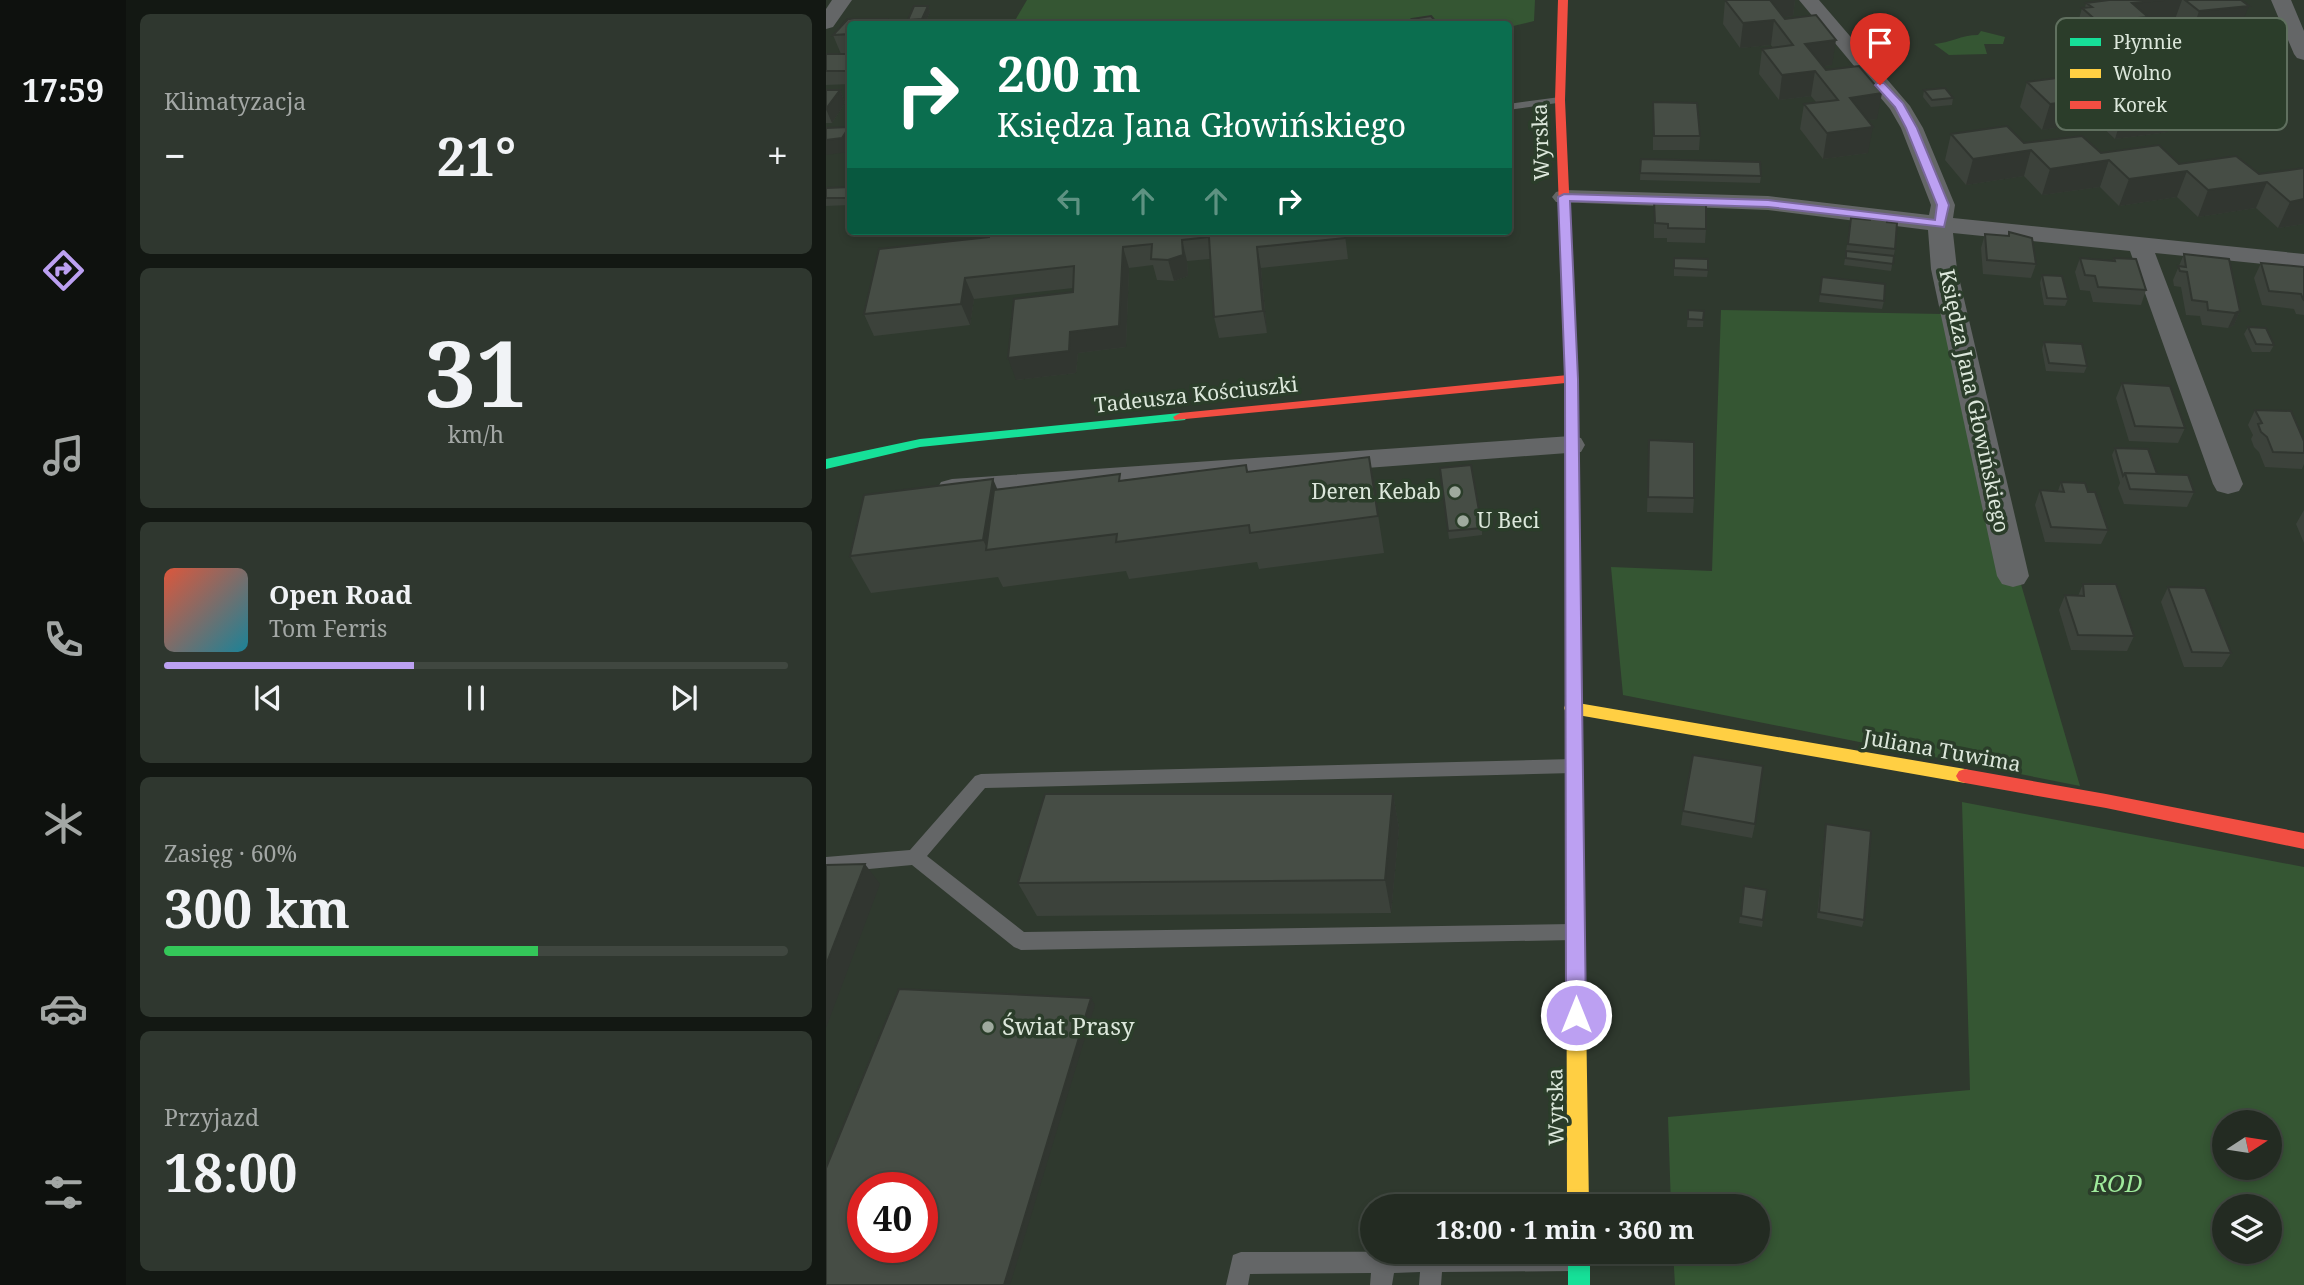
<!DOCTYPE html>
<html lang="pl">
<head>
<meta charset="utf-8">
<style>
	:root { --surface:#232b22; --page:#2f372f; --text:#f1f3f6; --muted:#a3a7a5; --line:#404740; --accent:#bca0f2 }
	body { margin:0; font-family:"Noto Serif",serif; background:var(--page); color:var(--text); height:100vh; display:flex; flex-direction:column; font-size:26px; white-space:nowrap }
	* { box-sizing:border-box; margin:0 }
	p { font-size:23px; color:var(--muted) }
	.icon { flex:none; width:38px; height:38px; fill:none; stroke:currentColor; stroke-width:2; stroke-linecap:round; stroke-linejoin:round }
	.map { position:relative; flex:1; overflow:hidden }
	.details { display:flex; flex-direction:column; gap:14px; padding:14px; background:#131813; width:700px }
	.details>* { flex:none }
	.banner { position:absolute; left:21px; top:21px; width:665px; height:214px; border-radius:7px; box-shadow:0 4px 10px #0003,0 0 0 2px var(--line); background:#0b6e4f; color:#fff; overflow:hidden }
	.needle { width:46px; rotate:78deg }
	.tools { position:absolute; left:1386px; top:1110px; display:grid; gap:14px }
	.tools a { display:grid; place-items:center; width:70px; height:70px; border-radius:50%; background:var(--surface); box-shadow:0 4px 10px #0003,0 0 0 2px var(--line); font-size:35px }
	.speed { position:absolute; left:21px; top:1172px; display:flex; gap:14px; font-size:35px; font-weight:700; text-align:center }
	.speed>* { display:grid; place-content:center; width:91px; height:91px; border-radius:50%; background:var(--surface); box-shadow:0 4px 10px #0003,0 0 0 2px var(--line); line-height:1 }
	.speed .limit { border:10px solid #d22; background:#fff; color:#111 }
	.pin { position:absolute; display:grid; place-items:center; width:60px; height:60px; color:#fff; margin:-72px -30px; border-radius:50% 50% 50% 0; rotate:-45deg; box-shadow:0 0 7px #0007 }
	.pin .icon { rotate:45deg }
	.me { position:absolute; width:77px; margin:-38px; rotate:0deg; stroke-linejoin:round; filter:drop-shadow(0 0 5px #0008) }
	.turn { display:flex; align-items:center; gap:24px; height:147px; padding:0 35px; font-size:32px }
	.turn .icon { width:91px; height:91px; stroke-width:2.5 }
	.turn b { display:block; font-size:49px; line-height:60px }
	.lanes { display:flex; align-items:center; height:66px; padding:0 35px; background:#0003; justify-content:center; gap:35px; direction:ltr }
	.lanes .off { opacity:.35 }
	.big { font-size:52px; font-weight:700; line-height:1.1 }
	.details .widget { flex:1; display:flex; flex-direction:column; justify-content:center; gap:10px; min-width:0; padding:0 24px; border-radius:10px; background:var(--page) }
	.details .dial { align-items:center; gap:0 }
	.dial b { font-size:91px; line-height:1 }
	.song { display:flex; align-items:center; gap:21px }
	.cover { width:84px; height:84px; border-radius:10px; background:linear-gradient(135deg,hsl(10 70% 55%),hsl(190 70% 35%)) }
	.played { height:7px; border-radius:4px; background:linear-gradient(90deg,var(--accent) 40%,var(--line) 40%) }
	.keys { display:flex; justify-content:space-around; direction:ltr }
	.heat { display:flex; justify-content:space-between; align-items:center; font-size:38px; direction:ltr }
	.charge { height:10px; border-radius:5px; background:linear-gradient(90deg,#34c759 60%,var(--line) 0) }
	.trip { position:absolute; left:534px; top:1194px; width:410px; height:70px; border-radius:35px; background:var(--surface); box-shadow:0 4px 10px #0003,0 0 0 2px var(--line); font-weight:700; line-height:70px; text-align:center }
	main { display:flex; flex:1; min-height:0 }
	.tab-bar { display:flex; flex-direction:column; width:126px; justify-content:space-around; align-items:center; background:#0e110e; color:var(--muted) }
	.tab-bar .icon { width:49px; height:49px }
	.tab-bar .current { color:var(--accent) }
	.tab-bar b { font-size:32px; color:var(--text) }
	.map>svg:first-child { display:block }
	.green { fill:#355633; fill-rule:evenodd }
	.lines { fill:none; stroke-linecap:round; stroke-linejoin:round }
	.lane { fill:#646667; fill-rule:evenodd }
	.street { fill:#646667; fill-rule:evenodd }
	.fast { fill:#16e098; fill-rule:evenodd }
	.slow { fill:#ffcf43; fill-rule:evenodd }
	.jam { fill:#f24e42; fill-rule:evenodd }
	.wall { fill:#3c423b }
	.shaded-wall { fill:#313630 }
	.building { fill:#464d45; stroke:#313630; stroke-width:2; fill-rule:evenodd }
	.route { fill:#bca0f2; stroke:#7a689d; stroke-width:2 }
	.poi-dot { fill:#9faa9e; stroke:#2b3d2a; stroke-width:2.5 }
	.labels { text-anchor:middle; stroke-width:7; stroke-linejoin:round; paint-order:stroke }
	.street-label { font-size:21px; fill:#dce7db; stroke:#2b3d2a }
	.poi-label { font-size:21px; fill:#dce7db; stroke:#2b3d2a; text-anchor:end }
	.near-poi-label { font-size:24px; fill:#dce7db; stroke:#2b3d2a; text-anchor:start }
	.near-park-label { font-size:24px; font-style:italic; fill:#9fea9c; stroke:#2b3d2a }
	.key { fill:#2b3d2a; stroke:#60705f; stroke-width:2 }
	.key-label { font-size:19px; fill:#dce7db }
</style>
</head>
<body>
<main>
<nav class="tab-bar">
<b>17:59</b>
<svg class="icon current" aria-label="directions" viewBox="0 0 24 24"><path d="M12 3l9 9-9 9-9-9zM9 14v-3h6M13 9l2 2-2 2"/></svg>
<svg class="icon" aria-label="music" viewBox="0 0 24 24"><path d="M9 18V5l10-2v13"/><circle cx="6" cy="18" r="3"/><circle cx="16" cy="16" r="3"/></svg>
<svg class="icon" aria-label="phone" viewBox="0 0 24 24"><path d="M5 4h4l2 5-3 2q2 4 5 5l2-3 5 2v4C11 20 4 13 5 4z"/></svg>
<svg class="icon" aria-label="climate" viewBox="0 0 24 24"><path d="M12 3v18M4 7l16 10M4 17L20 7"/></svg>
<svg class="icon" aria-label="car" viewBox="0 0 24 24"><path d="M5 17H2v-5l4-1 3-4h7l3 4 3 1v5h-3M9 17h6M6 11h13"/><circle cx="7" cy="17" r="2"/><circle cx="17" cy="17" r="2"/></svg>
<svg class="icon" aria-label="filters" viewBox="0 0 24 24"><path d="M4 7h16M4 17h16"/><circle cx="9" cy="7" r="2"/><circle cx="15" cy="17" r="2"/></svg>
</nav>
<section class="details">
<div class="widget"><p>Klimatyzacja</p>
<div class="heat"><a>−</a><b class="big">21°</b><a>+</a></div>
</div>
<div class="widget dial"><b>31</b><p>km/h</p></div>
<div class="widget">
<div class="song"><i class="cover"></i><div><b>Open Road</b><p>Tom Ferris</p></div></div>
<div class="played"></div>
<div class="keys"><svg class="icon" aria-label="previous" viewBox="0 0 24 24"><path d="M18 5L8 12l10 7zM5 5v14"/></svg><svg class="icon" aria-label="pause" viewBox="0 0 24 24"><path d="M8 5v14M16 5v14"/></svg><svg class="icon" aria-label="next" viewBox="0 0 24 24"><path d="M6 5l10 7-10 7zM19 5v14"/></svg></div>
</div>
<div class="widget"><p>Zasięg · 60%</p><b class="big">300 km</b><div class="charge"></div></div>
<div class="widget"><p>Przyjazd</p><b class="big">18:00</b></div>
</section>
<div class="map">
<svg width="1478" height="1285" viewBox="0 0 1478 1285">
	<rect width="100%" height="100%" fill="#2f392e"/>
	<path class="green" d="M201 0H709L708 21 683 27 682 24H187Z
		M1155 31 1179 37 1177 44H1158L1161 54 1123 55 1108 44C1124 43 1135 35 1152 35Z
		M895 310 1116 314 1254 786 797 695 785 567 886 571Z
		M1136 802 1478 867V1285H849L847 1251H931V1206H845L842 1117 1144 1090ZM1398 1122H1444V1167H1398ZM1398 1206H1444V1251H1398Z"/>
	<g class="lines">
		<path class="lane" d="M734 97 738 98V102L682 110V104Z
			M747 759 753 761 756 766 753 771 747 773 159 788 101 856 198 932 747 924 754 926 756 932 754 938 747 940 195 950 188 947 86 865 0 873V857L84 850 149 776 155 774Z
			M754 1251 759 1260 756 1268 748 1271 616 1272 615 1285H593L594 1272 568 1273 566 1285H544L545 1273 424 1274 422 1285H400L407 1255 415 1252Z"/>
		<path class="street" d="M6 0H26L7 27 0 29V9Z
			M973 0H993L1084 106 1097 128 1129 205 1127 218 1478 254V268L1329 253 1417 484 1413 491 1402 494 1391 491 1387 484 1304 251 1127 233 1131 269 1203 576 1198 584 1187 587 1176 584 1171 576 1105 269 1102 230 942 210 730 202 726 197 730 192 738 190 942 196 1103 215 1105 205 1075 128 1064 109Z
			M1445 0H1465L1478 31V60L1471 58 1468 54Z
			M745 436 755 438 759 445 755 452 126 499 115 496 111 489 115 482 126 479Z"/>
		<path class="fast" d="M745 368 751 372 756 752 754 757 748 759 742 757 740 752 739 372Z
			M354 413 361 417 359 420 94 447 0 469V459L94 439Z
			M742 1251H764V1285H742Z"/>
		<path class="slow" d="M746 702 1139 769 1145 771 1148 776 1145 781 1139 783 746 714 740 713 738 708 740 703Z
			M748 745 754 747 756 752 763 1206H741L740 752 742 747Z"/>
		<path class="jam" d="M732 0H742L739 100 751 372 747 375 752 379 750 382 349 420 347 417 354 413 742 375 739 372 729 100Z
			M1139 769 1280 794 1478 833V849L1280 808 1139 783 1133 781 1130 776 1133 771Z"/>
	</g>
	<path class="wall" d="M899 0H969L967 16 958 17 1006 65 997 66 1000 70 1051 119 1042 120V153L997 159 974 129 978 104 990 102 985 96 953 100 933 74 936 49 947 48 945 45 914 48 897 24Z
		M1280 0H1415L1413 30 1365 36 1348 22 1319 25 1314 42 1264 47 1249 33 1256 8H1259L1260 3Z
		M102 6 104 12 99 24H83L82 20Z
		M22 19 24 24V84L0 85V54H15L7 35Z
		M1343 45 1403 80H1402L1400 86 1384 88 1377 108 1350 112 1342 132 1289 139 1271 122 1216 130 1194 107 1201 82 1272 91 1302 86 1308 67 1336 64Z
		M0 90H14L19 103 6 123H0Z
		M1098 90 1127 98 1126 105 1105 107 1097 97Z
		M827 102 874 136 873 150H827Z
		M1125 134 1433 174 1478 168V224L1452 228 1430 208 1372 217 1351 197 1293 206 1274 187 1216 195 1198 176 1140 185 1119 160Z
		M815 159 935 176 934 183 814 180Z
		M24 187V205L0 206V188Z
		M828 201 880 229 879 243 841 242V238H828Z
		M1025 218 1061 222 1069 249 1065 271 1018 265Z
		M555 231 519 235 522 259 435 268 441 333 393 338 388 317 384 259 361 261 362 276 348 281 331 280 327 265 303 268 300 347 252 353 250 373 190 380 247 292V288L148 299 144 325 48 336 38 314 53 249Z
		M1183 232 1210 264 1205 278 1157 274 1155 248 1159 234 1182 236Z
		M1358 254 1414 311 1408 325 1402 328 1376 325 1374 316 1360 315 1355 287 1348 286 1347 280Z
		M848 258 882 270 881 277 848 276Z
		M1254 258 1286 261 1288 258 1320 290 1315 305 1267 302 1264 291 1254 290 1249 272Z
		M1435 263 1478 267V315L1470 314 1468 309 1436 305 1428 278Z
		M1216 275 1242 299 1239 306 1218 305 1214 283Z
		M996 277 1058 301 1056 309 993 302Z
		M862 310 878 311 877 327H861Z
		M1422 327 1448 345 1444 352H1426L1418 334Z
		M1218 342 1261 366 1258 373 1220 371 1216 349Z
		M1296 383 1359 428 1352 443 1303 441 1290 398Z
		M1429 410 1478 441V464L1476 469 1439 467 1433 452 1428 447 1425 439 1427 435 1422 425Z
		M823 440 868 498 867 513 821 512Z
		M1289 448 1331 474 1368 492 1361 507 1298 504 1292 488 1294 483 1286 455Z
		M543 457 558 553 433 569 431 562 303 579 300 571 177 587 172 577 45 593 24 556 171 489 297 480 420 465 422 472Z
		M614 468 656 528V535L623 539Z
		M1235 482 1262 492 1282 530 1275 544 1219 542 1209 505 1214 490 1232 491Z
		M1478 510V543L1470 524Z
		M1257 584 1308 636 1301 651 1245 650 1233 610 1239 595 1252 596Z
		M1342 587 1405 653 1396 667H1358L1335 602Z
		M567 794 573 828 565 913 211 916 192 883Z
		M857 811 929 824 926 838 855 825Z
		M1000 824 1038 920 1036 927 991 918 999 831Z
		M917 893 937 920 936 927 913 923Z"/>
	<path class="shaded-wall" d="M940 0H969L967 16 937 20Z
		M1338 0H1356L1348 22 1319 25 1314 42 1264 47 1272 22 1306 3Z
		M102 6 104 12 99 24H98L96 19Z
		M1423 6 1413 30 1365 36 1373 11Z
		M948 20 945 45 914 48 917 23Z
		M1010 40 1006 65 976 69 979 44Z
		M1413 54 1403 80H1402L1400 86 1384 88 1377 108 1350 112 1342 132 1289 139 1297 113 1368 66 1403 56Z
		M989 71 985 96 953 100 956 75Z
		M14 90 19 103 6 123 0 109Z
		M1056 93 1051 119 1020 123 1024 98Z
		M1279 97 1271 122 1216 130 1224 104Z
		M23 127 24 130V149L22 152 0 155V140Z
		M1047 127 1042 153 997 159 1001 133Z
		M1205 150 1198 176 1140 185 1147 159Z
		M1283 160 1274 187 1216 195 1224 169Z
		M1361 171 1351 197 1293 206 1303 179Z
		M1441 182 1430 208 1372 217 1382 190Z
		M1478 199V224L1452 228 1464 202Z
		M518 231H555L518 235Z
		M356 240 361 261 362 276 348 281 342 260Z
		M297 247 303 268 300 347 252 353 250 373 190 380 182 358 244 332Z
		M431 247 435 268 441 333 437 311Z
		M139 278 148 299 144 325 135 304Z
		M1414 311 1408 325 1402 328 1409 313Z
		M167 479 183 516 162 550 157 540Z
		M567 794 573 828 565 913 559 880Z
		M39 864 54 884 0 1028V965Z
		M265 998 269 1005 184 1285H178Z"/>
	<path class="building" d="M899 0H944L959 19 990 15 1010 40 979 44 1000 70 1033 66 1056 93 1024 98 1047 127 1001 133 978 104 1012 100 989 71 956 75 936 49 967 45 948 20 917 23Z
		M1283 0H1338L1306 3 1322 17 1272 22 1256 8 1266 7 1260 3Z
		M1359 0H1415L1423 6 1373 11Z
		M88 6H102L96 19 82 20Z
		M605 16 610 22 590 24 586 19Z
		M22 19H61L58 24H24V34L7 35Z
		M1393 39 1413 54 1403 56 1409 61 1368 66 1386 82 1333 90 1352 106 1297 113 1279 97 1224 104 1201 82 1254 75 1272 91 1326 83 1308 67 1361 61 1343 45Z
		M0 54H24V71H0Z
		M1119 88 1127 98 1106 100 1098 90Z
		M0 90H14L0 109Z
		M827 102 871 103 874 136H828Z
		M1181 126 1198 143 1256 136 1275 153 1333 145 1353 164 1410 156 1433 174 1478 168V199L1464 202 1441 182 1382 190 1361 171 1303 179 1283 160 1224 169 1205 150 1147 159 1125 134Z
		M23 127 16 138 0 140V128Z
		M815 159 934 162 935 176 814 173Z
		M24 187V195L23 198H0V188Z
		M828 201 880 202V229L842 228V224L829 223Z
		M1045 215 1062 217 1061 222 1071 223 1069 249 1022 244 1025 218 1044 220Z
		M164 231H518L519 238 431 247 437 311 388 317 383 237 356 240 357 255 342 260 325 259 326 244 297 247 293 326 244 332 243 351 182 358 188 299 247 292 248 266 139 278 135 304 38 314 53 249 163 237Z
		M1183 232 1206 238 1210 264 1161 260 1159 234 1183 236Z
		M1020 251 1068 256 1067 264 1020 258Z
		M1358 254 1403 259 1414 311 1409 313 1382 310 1381 302 1366 300 1361 272 1354 271 1352 266 1360 267Z
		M848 258 882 259V270L848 268Z
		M1254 258 1289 261 1288 258 1310 259 1320 290 1272 287 1269 276 1259 275Z
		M1435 263 1478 267V300L1477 299 1475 294 1443 291Z
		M1216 275 1236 276 1242 299 1221 298Z
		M996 277 1059 284 1058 301 994 294Z
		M862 310 878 311 877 320 862 319Z
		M1422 327 1440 328 1448 345 1430 344Z
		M1218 342 1256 344 1261 366 1223 363Z
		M1296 383 1344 386 1359 428 1309 426Z
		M1429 410 1465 411 1478 441V453L1447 452 1441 437 1435 432 1432 424 1436 423Z
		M823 440 868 442V498L822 497Z
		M1289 448 1322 449 1331 474 1299 473 1297 476Z
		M543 457 552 516 424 533 423 525 290 542 291 534 160 550 168 490 294 474 293 481 420 465 421 472Z
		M645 465 656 528 622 531 614 468Z
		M1299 473 1362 475 1368 492 1304 489Z
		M167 479 157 540 24 556 38 495Z
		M1235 482 1259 483 1262 492H1269L1282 530 1225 527 1214 490 1238 492Z
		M1257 584H1290L1308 636 1252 635 1239 595 1258 596Z
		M1342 587 1379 588 1405 653 1366 652Z
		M867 755 937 766 929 824 857 811Z
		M219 794H567L559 880 192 883Z
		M1000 824 1045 831 1038 920 993 912Z
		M39 864 0 965V865Z
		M918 886 941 890 937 920 915 916Z
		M73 989 265 998 178 1285H0V1168ZM37 1188H96V1248H37Z"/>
	<path class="route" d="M1051 83H1058L1077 103 1091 128 1123 205 1118 227 942 207 744 201 752 379 760 1015 757 1021 750 1024 743 1021 740 1015 739 379 732 197 738 194 942 200 1109 220 1111 205 1080 128 1069 107 1049 85Z"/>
	<g class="poi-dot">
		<circle cx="629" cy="492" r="7"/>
		<circle cx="637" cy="521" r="7"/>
		<circle cx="162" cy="1027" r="7"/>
	</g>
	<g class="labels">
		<g class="street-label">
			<text transform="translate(715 142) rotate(-92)" y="7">Wyrska</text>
			<text transform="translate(370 395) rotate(-6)" y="7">Tadeusza Kościuszki</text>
			<text transform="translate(1148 401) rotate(78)" y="7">Księdza Jana Głowińskiego</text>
			<text transform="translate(1116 751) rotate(10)" y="7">Juliana Tuwima</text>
			<text transform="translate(730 1107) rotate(-91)" y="7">Wyrska</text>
		</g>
		<g class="poi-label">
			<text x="615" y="499">Deren Kebab</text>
			<text x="651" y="528" text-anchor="start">U Beci</text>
		</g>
		<g class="near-poi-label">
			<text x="176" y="1035">Świat Prasy</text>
		</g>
		<g class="near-park-label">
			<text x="1291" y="1192">ROD</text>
		</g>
	</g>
	<rect x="1230" y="18" width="231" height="112" rx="10" class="key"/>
	<rect x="1244" y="38" width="31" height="8" fill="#16e098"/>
	<rect x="1244" y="69" width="31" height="9" fill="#ffcf43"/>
	<rect x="1244" y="101" width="31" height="8" fill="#f24e42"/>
	<g class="key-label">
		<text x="1287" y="49">Płynnie</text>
		<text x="1287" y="80">Wolno</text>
		<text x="1287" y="112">Korek</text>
	</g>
</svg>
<div class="tools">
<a><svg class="needle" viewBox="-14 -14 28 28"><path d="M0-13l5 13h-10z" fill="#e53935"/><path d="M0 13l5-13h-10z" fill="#a3a7a5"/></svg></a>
<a><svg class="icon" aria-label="layers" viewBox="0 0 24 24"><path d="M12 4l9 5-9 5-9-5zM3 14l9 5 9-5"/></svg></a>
</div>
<div class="speed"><div class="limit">40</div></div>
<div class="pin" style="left:1054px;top:85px;background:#d93025"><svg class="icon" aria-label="arrive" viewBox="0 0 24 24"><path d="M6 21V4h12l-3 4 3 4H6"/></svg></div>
<svg class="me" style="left:750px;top:1015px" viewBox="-20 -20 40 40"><circle r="17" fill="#bca0f2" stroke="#fff" stroke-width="3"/><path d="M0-11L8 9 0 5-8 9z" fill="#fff"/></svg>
<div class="trip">18:00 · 1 min · 360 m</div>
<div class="banner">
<div class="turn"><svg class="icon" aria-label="right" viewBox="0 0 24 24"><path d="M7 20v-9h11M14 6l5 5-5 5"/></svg><div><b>200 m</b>Księdza Jana Głowińskiego</div></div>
<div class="lanes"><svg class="icon off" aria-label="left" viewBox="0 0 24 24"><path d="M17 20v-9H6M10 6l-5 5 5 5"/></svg><svg class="icon off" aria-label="ahead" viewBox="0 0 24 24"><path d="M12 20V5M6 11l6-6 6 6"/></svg><svg class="icon off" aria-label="ahead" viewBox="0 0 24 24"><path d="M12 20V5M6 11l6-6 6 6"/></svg><svg class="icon" aria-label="right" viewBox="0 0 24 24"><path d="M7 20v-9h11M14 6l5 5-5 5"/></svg></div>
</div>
</div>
</main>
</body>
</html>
